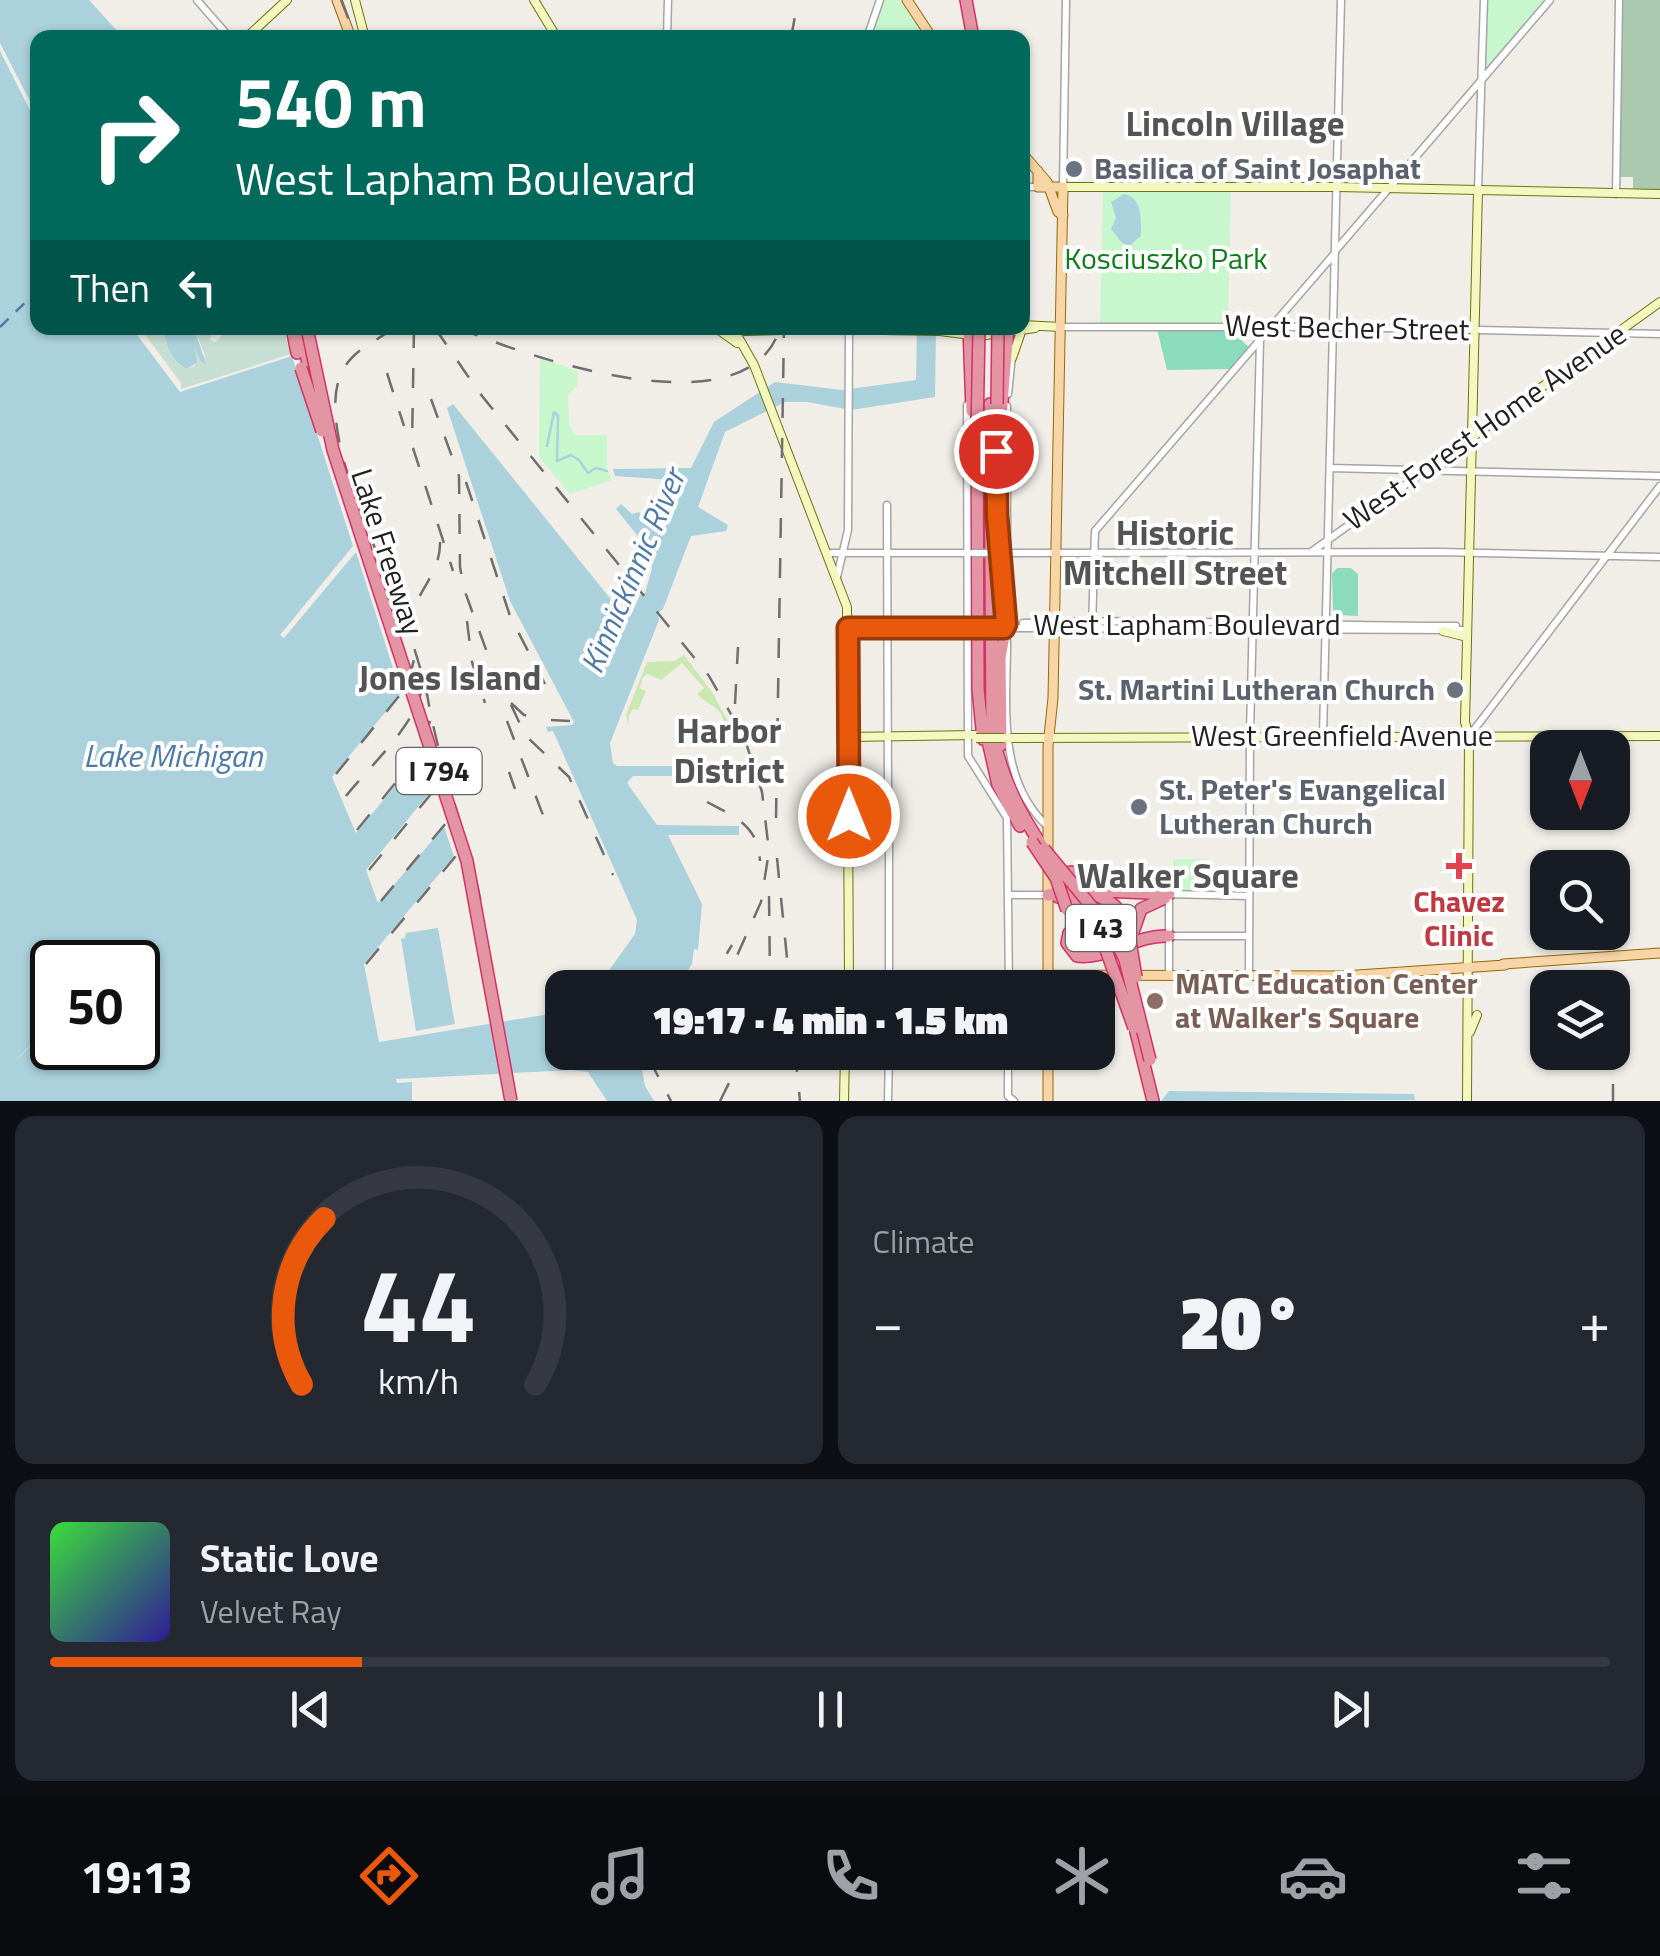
<!DOCTYPE html>
<html lang="en">
<head>
<meta charset="utf-8">
<style>
	:root { --surface:#171b24; --page:#242831; --text:#f1f3f6; --muted:#9ea1a6; --line:#363941; --accent:#ea580c }
	body { margin:0; font-family:"Titillium Web",sans-serif; background:var(--page); color:var(--text); height:100vh; display:flex; flex-direction:column; font-size:38px; white-space:nowrap }
	* { box-sizing:border-box; margin:0 }
	p { font-size:32px; color:var(--muted) }
	.icon { flex:none; width:55px; height:55px; fill:none; stroke:currentColor; stroke-width:2; stroke-linecap:round; stroke-linejoin:round }
	.map { position:relative; height:1101px; overflow:hidden }
	.panel { display:flex; flex-direction:column; gap:15px; padding:15px; background:#0d0f14; flex:1 }
	.panel>* { flex:none }
	.top-card { position:absolute; left:30px; top:30px; width:1000px; height:305px; border-radius:20px; box-shadow:0 2px 8px #0004; background:#00695c; color:#fff; overflow:hidden }
	.needle { width:65px; rotate:180deg }
	.tools { position:absolute; left:1530px; top:730px; display:grid; gap:20px }
	.tools a { display:grid; place-items:center; width:100px; height:100px; border-radius:20px; background:var(--surface); box-shadow:0 2px 8px #0004; font-size:50px }
	.speed { position:absolute; left:30px; top:940px; display:flex; gap:20px; font-size:50px; font-weight:700; text-align:center }
	.speed>* { display:grid; place-content:center; width:130px; height:130px; border-radius:50%; background:var(--surface); box-shadow:0 2px 8px #0004; line-height:1 }
	.speed .limit { border:5px solid #111; border-radius:15px; background:#fff; color:#111 }
	.pin { position:absolute; display:grid; place-items:center; width:85px; height:85px; color:#fff; margin:-42px; border:5px solid #fff; border-radius:50%; box-shadow:0 2px 10px #0007 }
	.me { position:absolute; width:110px; margin:-55px; rotate:0deg; stroke-linejoin:round; filter:drop-shadow(0 0 8px #0008) }
	.turn { display:flex; align-items:center; gap:35px; height:210px; padding:0 40px; font-size:45px }
	.turn .icon { width:130px; height:130px; stroke-width:2.5 }
	.turn b { display:block; font-size:70px; line-height:85px }
	.then { display:flex; align-items:center; height:95px; padding:0 40px; background:#0003; gap:20px; font-size:38px }
	.big { font-size:75px; font-weight:800; line-height:1.1 }
	.panel .tile { flex:1; display:flex; flex-direction:column; justify-content:center; gap:15px; min-width:0; padding:0 35px; border-radius:20px; background:var(--page) }
	.panel .dial { align-items:center; gap:0 }
	.dial svg { height:260px; overflow:visible; fill:none; stroke:var(--line); stroke-width:7; stroke-linecap:round; text-anchor:middle }
	.dial text { fill:var(--text); stroke:none }
	.song { display:flex; align-items:center; gap:30px }
	.cover { width:120px; height:120px; border-radius:15px; background:linear-gradient(135deg,hsl(120 70% 55%),hsl(250 70% 35%)) }
	.played { height:10px; border-radius:5px; background:linear-gradient(90deg,var(--accent) 20%,var(--line) 20%) }
	.keys { display:flex; justify-content:space-around; direction:ltr }
	.heat { display:flex; justify-content:space-between; align-items:center; font-size:55px; direction:ltr }
	.panel .tiles { flex:1; display:grid; gap:15px; grid-template-columns:1fr 1fr }
	.tile:last-child { grid-column:span 2 }
	.trip { position:absolute; left:545px; top:970px; width:570px; height:100px; border-radius:20px; background:var(--surface); box-shadow:0 2px 8px #0004; font-weight:800; line-height:100px; text-align:center }
	.tab-bar { display:flex; height:160px; justify-content:space-around; align-items:center; background:#090b0e; color:var(--muted) }
	.tab-bar .icon { width:70px; height:70px }
	.tab-bar .selected { color:var(--accent) }
	.tab-bar b { font-size:45px; color:var(--text) }
	.map>svg:first-child { display:block }
	.grass { fill:#cce8b2 }
	.wetland { fill:#c6ded3 }
	.cemetery { fill:#abc9af }
	.park { fill:#c9f7cd }
	.pitch { fill:#8bdcbc }
	.water { fill:#abd1dc; fill-rule:evenodd }
	.lines { fill:none; stroke-linecap:round; stroke-linejoin:round }
	.stream { stroke:#abd1dc; stroke-width:2.5 }
	.ferry { stroke:#4e7aa6; stroke-width:2.5; stroke-dasharray:12 10; stroke-linecap:butt }
	.tertiary-casing { stroke:#a5a5a5; stroke-width:9 }
	.secondary-casing { stroke:#6a760b; stroke-width:10 }
	.primary-casing { stroke:#976807; stroke-width:11 }
	.motorway-casing { stroke:#d33169; stroke-width:14 }
	.tertiary { stroke:#fff; stroke-width:6 }
	.secondary { stroke:#f4f7c0; stroke-width:8 }
	.primary { stroke:#f8d5a7; stroke-width:9 }
	.motorway { stroke:#e495a3; stroke-width:11 }
	.rail { stroke:#6f6f6f; stroke-width:2.5; stroke-dasharray:20 20; stroke-linecap:butt }
	.tertiary-bridge-casing { stroke:#a5a5a5; stroke-width:9; stroke-linecap:butt }
	.secondary-bridge-casing { stroke:#6a760b; stroke-width:10; stroke-linecap:butt }
	.motorway-bridge-casing { stroke:#d33169; stroke-width:14; stroke-linecap:butt }
	.tertiary-bridge { stroke:#fff; stroke-width:6 }
	.secondary-bridge { stroke:#f4f7c0; stroke-width:8 }
	.motorway-bridge { stroke:#e495a3; stroke-width:11 }
	.route-casing { stroke:#983908; stroke-width:25 }
	.route { stroke:#ea580c; stroke-width:18 }
	.worship-dot { fill:#6b7280; stroke:#fff; stroke-width:4 }
	.health-dot { fill:#e0444e; stroke:#fff; stroke-width:4 }
	.education-dot { fill:#8d6e63; stroke:#fff; stroke-width:4 }
	.labels { text-anchor:middle; stroke-width:8; stroke-linejoin:round; paint-order:stroke }
	.shield { fill:#fff; stroke:#646464; stroke-width:2.5 }
	.shield-label { font-size:28px; font-weight:bold; fill:#212121 }
	.worship-label { font-size:30px; font-weight:bold; fill:#5b616d; stroke:#fff; text-anchor:start }
	.park-label { font-size:30px; fill:#117d1a; stroke:#fff }
	.street-label { font-size:30px; fill:#212121; stroke:#fff }
	.health-label { font-size:30px; font-weight:bold; fill:#be3a42; stroke:#fff }
	.education-label { font-size:30px; font-weight:bold; fill:#785e54; stroke:#fff; text-anchor:start }
	.water-label { font-size:32px; font-style:italic; fill:#4e7aa6; stroke:#fff }
	.quarter-label { font-size:35px; font-weight:bold; fill:#545454; stroke:#fff }
</style>
</head>
<body>
<div class="map">
<svg width="1660" height="1101" viewBox="0 0 1660 1101">
	<rect width="100%" height="100%" fill="#f1eee8"/>
	<path class="grass" d="M684 655 712 692 735 734 725 733C724 704 712 710 697 694L704 688 682 663 661 680 648 674 643 677 640 688 646 691 638 710 633 709 629 715V726L626 715 647 662 675 661Z"/>
	<path class="wetland" d="M140 328H178L164 333C167 348 172 362 186 369L195 366V348L206 358 194 328H213L210 340 215 342 223 335 222 328H283L291 354 181 389V383Z"/>
	<path class="cemetery" d="M1621 0H1660V192L1633 191V177H1619Z"/>
	<path class="park" d="M884 0H900L925 37 870 38Z
		M1487 0H1547L1487 67H1486Z
		M1231 190 1228 325H1100L1103 191Z
		M540 358 578 371 577 386 568 395 569 423 575 435H607V469L612 480 570 494 539 457Z
		M1173 859H1207L1206 893 1172 892Z"/>
	<path class="pitch" d="M1157 329H1229L1251 349 1234 369 1167 370Z
		M1337 568H1351L1358 574V616L1338 615 1333 611 1332 574Z"/>
	<path class="water" d="M0 0H89L123 37 38 38 37 115 0 43Z
		M0 51 37 124 38 328H132L180 392 292 356 353 546 280 635 284 638 356 552 401 693 332 777 356 833 421 755 432 790 366 870 378 903 444 827 454 856 364 964 379 1042 562 1012V1052L639 1053 645 1086 654 1101H607L588 1072 572 1070 396 1079 397 1083 412 1082V1101H0ZM52 962H138V1048H52V1025L14 1062 52 1023Z
		M1124 194C1143 198 1141 220 1141 236L1129 246 1122 243 1111 229 1116 218 1111 202Z
		M194 328 206 364 201 362 195 348 197 363 186 369C172 361 167 348 164 333L169 329Z
		M917 328H936L935 397 851 410 807 402H785L725 432 698 507 728 525 726 531 691 536 663 609 658 613 659 620 610 743 613 763 617 766H746L747 776H633L627 783 657 825 739 826V835H668L702 904 698 950 694 949 692 964 677 987H597L635 934 637 920 553 731 548 732 546 727 572 725 574 722 510 601 447 408 453 404 618 608 632 613 640 595 645 593 652 569 649 550 616 509 621 504 632 514 639 512 653 527 662 529 670 522 686 481 615 476 613 469 691 468 714 422 775 382 842 390 916 380Z
		M438 928 455 1024 416 1031 401 939 405 938 406 933Z
		M1169 1091 1414 1094 1415 1100 1161 1101Z"/>
	<g class="lines">
		<path class="stream" d="M547 446 554 412 558 416 557 461 571 455 579 460 588 473 596 468 607 471"/>
		<path class="ferry" d="M0 327 38 290"/>
		<defs>
			<path id="tertiary" d="M197 0 230 38
				M667 38 668 0
				M867 38 880 0
				M1482 60 1484 0
				M1022 187H1038
				M1063 187 1066 0
				M1478 190 1482 60
				M1616 194 1619 0
				M1336 250 1550 0
				M1061 327H1334L1660 334
				M1008 394 1012 356
				M967 405 968 756 1007 818 1009 988
				M1007 406V568
				M1330 468 1660 476
				M887 505 888 799
				M1311 552 1471 438
				M828 553H967
				M1002 553 1439 552 1660 557
				M837 577 848 530 849 328
				M847 622 969 624
				M1023 623C1168 618 1311 626 1456 626
				M947 627 968 635
				M1092 627 1095 531 1335 253
				M848 628 936 627
				M1003 628 1467 630
				M1007 641C1007 704 996 779 1048 827
				M1470 735 1660 486
				M1323 736 1341 0
				M889 812V988
				M1009 895H1048
				M1170 936H1249
				M1169 976V894L1249 896
				M1249 976 1250 733 1260 341
				M1008 1052V1096L1014 1101
				M888 1101 889 1052"/>
			<path id="secondary" d="M355 0 365 38
				M534 0 557 38
				M246 38 287 0
				M1063 187H1338L1660 194
				M1022 325 1061 327
				M716 328 737 343
				M727 328 746 331 825 329
				M733 328 754 365 847 607 849 988
				M825 329 940 331 979 336 1035 328
				M1012 358 1021 332
				M1471 438 1660 302
				M1443 631 1467 637
				M848 737 976 735
				M1004 738 1660 736
				M849 975H1048
				M1470 1032 1477 1015
				M844 1101 845 1052
				M1467 1101 1469 736 1465 722 1478 190"/>
			<path id="primary" d="M337 0 351 38
				M907 0 932 38
				M1022 153 1047 182 1058 212 1063 215
				M1038 171V187H1063L1053 698 1048 746V988
				M1503 964 1660 953
				M1048 975 1343 976 1505 965
				M1048 1101V1052"/>
			<path id="motorway" d="M966 0 973 38
				M292 328 297 353
				M301 328 312 384
				M969 328 972 411
				M990 404 992 731C1001 776 1018 811 1044 849
				M977 432 978 689 983 739
				M997 467 1008 328
				M997 515 1006 617
				M986 732 998 785 1020 826
				M1001 745 1000 658 1006 624
				M1071 872 1105 891 1169 894
				M1048 895C1085 887 1122 894 1129 935
				M1058 897C1078 901 1087 912 1097 928
				M1132 935 1141 909 1165 898
				M1101 936 1091 926 1081 924 1069 933 1067 943 1077 956C1108 960 1136 934 1169 936
				M1136 1032 1153 1101"/>
		</defs>
		<use href="#tertiary" class="tertiary-casing"/>
		<use href="#secondary" class="secondary-casing"/>
		<use href="#primary" class="primary-casing"/>
		<use href="#motorway" class="motorway-casing"/>
		<use href="#tertiary" class="tertiary"/>
		<use href="#secondary" class="secondary"/>
		<use href="#primary" class="primary"/>
		<use href="#motorway" class="motorway"/>
		<path class="rail" d="M341 0 356 38
			M791 38 798 0
			M393 328C375 343 353 349 342 372 316 422 372 541 393 590 407 624 420 663 428 699
			M414 328 412 445 453 571
			M435 328 478 391 709 676 744 737 762 792 769 851 761 902 736 958 734 988
			M459 328C527 357 748 434 780 328
			M387 373 404 426
			M431 399 459 476 460 567 464 589 488 655 525 735 569 777 613 875
			M466 482 510 616 545 684
			M467 621 472 662 485 703
			M410 634C407 597 441 579 440 542
			M426 687C437 764 469 836 483 913
			M511 703 524 715 545 720
			M735 704 738 647
			M551 720 570 721
			M507 721 546 823
			M509 772 515 789
			M336 774 408 685 414 659
			M346 796C369 767 420 721 422 685
			M707 802C735 817 758 825 760 861
			M776 818 784 328
			M357 830 419 754 430 721
			M777 858 790 988
			M369 870 435 789 440 761
			M769 896 770 978
			M381 901 446 823 452 799
			M366 964 455 857 462 828
			M706 988 732 945
			M795 1052 800 1101
			M649 1059 671 1101
			M1613 1084V1101
			M720 1101 729 1083 732 1052"/>
		<defs>
			<path id="tertiary-bridge" d="M972 553H1001
				M975 628H1000"/>
			<path id="secondary-bridge" d="M976 738H1004"/>
			<path id="motorway-bridge" d="M307 328 333 450 467 861 511 1101
				M301 368 322 431
				M997 404 998 328
				M977 432 979 328
				M1032 842 1056 878 1067 910
				M1044 849 1111 930 1125 960 1150 1060
				M1129 935 1136 977
				M1101 936 1134 1028"/>
		</defs>
		<use href="#tertiary-bridge" class="tertiary-bridge-casing"/>
		<use href="#secondary-bridge" class="secondary-bridge-casing"/>
		<use href="#motorway-bridge" class="motorway-bridge-casing"/>
		<use href="#tertiary-bridge" class="tertiary-bridge"/>
		<use href="#secondary-bridge" class="secondary-bridge"/>
		<use href="#motorway-bridge" class="motorway-bridge"/>
	</g>
	<g class="lines">
		<defs>
			<path id="route" d="M849 816 848 628H1004L1006 624 997 516 996 451"/>
		</defs>
		<use href="#route" class="route-casing"/>
		<use href="#route" class="route"/>
	</g>
	<g class="worship-dot">
		<circle cx="1074" cy="169" r="10"/>
		<circle cx="1455" cy="690" r="10"/>
		<circle cx="1139" cy="807" r="10"/>
	</g>
	<path class="health-dot" d="M1454 851h10v10h10v10h-10v10h-10v-10h-10v-10h10z"/>
	<circle class="education-dot" cx="1155" cy="1001" r="10"/>
	<g class="labels">
		<g class="shield">
			<rect x="396.5" y="748" width="85" height="46" rx="8"/>
			<rect x="1066" y="905" width="70" height="46" rx="8"/>
		</g>
		<g class="shield-label">
			<text x="439" y="781">I 794</text>
			<text x="1101" y="938">I 43</text>
		</g>
		<g class="worship-label">
			<text x="1094" y="179">Basilica of Saint Josaphat</text>
			<text x="1435" y="700" text-anchor="end">St. Martini Lutheran Church</text>
			<text x="1159" y="800">St. Peter's Evangelical<tspan x="1159" dy="34">Lutheran Church</tspan></text>
		</g>
		<g class="park-label">
			<text x="1166" y="269">Kosciuszko Park</text>
		</g>
		<g class="street-label">
			<text transform="translate(1347 328) rotate(1)" y="10">West Becher Street</text>
			<text transform="translate(1485 427) rotate(-35)" y="10">West Forest Home Avenue</text>
			<text transform="translate(387 552) rotate(72)" y="10">Lake Freeway</text>
			<text x="1187" y="635">West Lapham Boulevard</text>
			<text x="1342" y="746">West Greenfield Avenue</text>
		</g>
		<g class="health-label">
			<text x="1459" y="912">Chavez<tspan x="1459" dy="34">Clinic</tspan></text>
		</g>
		<g class="education-label">
			<text x="1175" y="994">MATC Education Center<tspan x="1175" dy="34">at Walker's Square</tspan></text>
		</g>
		<g class="water-label">
			<text transform="translate(633 571) rotate(-67)" y="11">Kinnickinnic River</text>
			<text x="173" y="767">Lake Michigan</text>
		</g>
		<g class="quarter-label">
			<text x="1235" y="136">Lincoln Village</text>
			<text x="1175" y="545">Historic<tspan x="1175" dy="40">Mitchell Street</tspan></text>
			<text x="450" y="690">Jones Island</text>
			<text x="729" y="743">Harbor<tspan x="729" dy="40">District</tspan></text>
			<text x="1188" y="888">Walker Square</text>
		</g>
	</g>
</svg>
<div class="tools">
<a><svg class="needle" viewBox="-14 -14 28 28"><path d="M0-13l5 13h-10z" fill="#e53935"/><path d="M0 13l5-13h-10z" fill="#9ea1a6"/></svg></a>
<a><svg class="icon" aria-label="search" viewBox="0 0 24 24"><circle cx="10" cy="10" r="6"/><path d="M15 15l6 6"/></svg></a>
<a><svg class="icon" aria-label="layers" viewBox="0 0 24 24"><path d="M12 4l9 5-9 5-9-5zM3 14l9 5 9-5"/></svg></a>
</div>
<div class="speed"><div class="limit">50</div></div>
<div class="pin" style="left:996px;top:451px;background:#d93025"><svg class="icon" aria-label="arrive" viewBox="0 0 24 24"><path d="M6 21V4h12l-3 4 3 4H6"/></svg></div>
<svg class="me" style="left:849px;top:816px" viewBox="-20 -20 40 40"><circle r="17" fill="#ea580c" stroke="#fff" stroke-width="3"/><path d="M0-11L8 9 0 5-8 9z" fill="#fff"/></svg>
<div class="trip">19:17 · 4 min · 1.5 km</div>
<div class="top-card">
<div class="turn"><svg class="icon" aria-label="right" viewBox="0 0 24 24"><path d="M7 20v-9h11M14 6l5 5-5 5"/></svg><div><b>540 m</b>West Lapham Boulevard</div></div>
<div class="then">Then<svg class="icon" aria-label="left" viewBox="0 0 24 24"><path d="M17 20v-9H6M10 6l-5 5 5 5"/></svg></div>
</div>
</div>
<section class="panel">
<div class="tiles">
<div class="tile dial"><svg viewBox="0 0 100 80">
<path d="M14 69A42 42 0 1 1 86 69"/>
<path d="M14 69A42 42 0 0 1 21 18" stroke="#ea580c"/>
<text x="50" y="56" font-size="32" font-weight="700">44</text>
<text x="50" y="72" font-size="11">km/h</text>
</svg></div>
<div class="tile"><p>Climate</p>
<div class="heat"><a>−</a><b class="big">20°</b><a>+</a></div>
</div>
<div class="tile">
<div class="song"><i class="cover"></i><div><b>Static Love</b><p>Velvet Ray</p></div></div>
<div class="played"></div>
<div class="keys"><svg class="icon" aria-label="previous" viewBox="0 0 24 24"><path d="M18 5L8 12l10 7zM5 5v14"/></svg><svg class="icon" aria-label="pause" viewBox="0 0 24 24"><path d="M8 5v14M16 5v14"/></svg><svg class="icon" aria-label="next" viewBox="0 0 24 24"><path d="M6 5l10 7-10 7zM19 5v14"/></svg></div>
</div>
</div>
</section>
<nav class="tab-bar">
<b>19:13</b>
<svg class="icon selected" aria-label="directions" viewBox="0 0 24 24"><path d="M12 3l9 9-9 9-9-9zM9 14v-3h6M13 9l2 2-2 2"/></svg>
<svg class="icon" aria-label="music" viewBox="0 0 24 24"><path d="M9 18V5l10-2v13"/><circle cx="6" cy="18" r="3"/><circle cx="16" cy="16" r="3"/></svg>
<svg class="icon" aria-label="phone" viewBox="0 0 24 24"><path d="M5 4h4l2 5-3 2q2 4 5 5l2-3 5 2v4C11 20 4 13 5 4z"/></svg>
<svg class="icon" aria-label="climate" viewBox="0 0 24 24"><path d="M12 3v18M4 7l16 10M4 17L20 7"/></svg>
<svg class="icon" aria-label="car" viewBox="0 0 24 24"><path d="M5 17H2v-5l4-1 3-4h7l3 4 3 1v5h-3M9 17h6M6 11h13"/><circle cx="7" cy="17" r="2"/><circle cx="17" cy="17" r="2"/></svg>
<svg class="icon" aria-label="filters" viewBox="0 0 24 24"><path d="M4 7h16M4 17h16"/><circle cx="9" cy="7" r="2"/><circle cx="15" cy="17" r="2"/></svg>
</nav>
</body>
</html>
